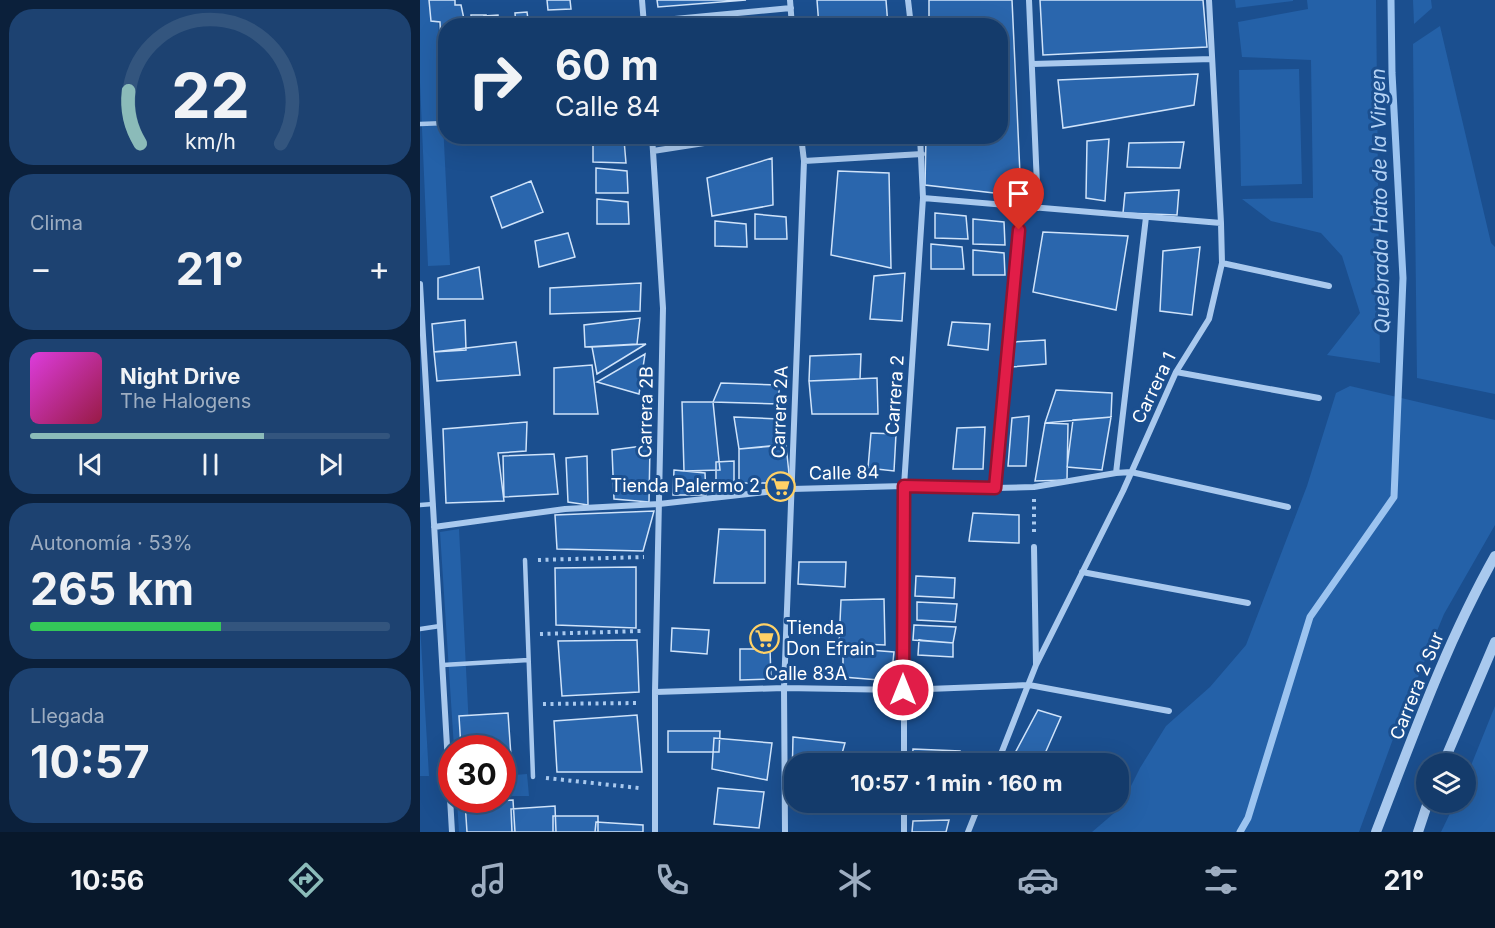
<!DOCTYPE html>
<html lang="es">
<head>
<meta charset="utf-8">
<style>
	:root { --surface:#143b6b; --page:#1d4271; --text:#f1f3f6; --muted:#9dadc1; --line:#33557e; --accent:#8bbbb9 }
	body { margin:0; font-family:Inter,sans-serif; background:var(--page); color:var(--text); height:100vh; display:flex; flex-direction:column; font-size:22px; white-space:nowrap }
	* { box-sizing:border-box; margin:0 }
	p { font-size:20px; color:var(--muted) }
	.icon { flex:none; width:33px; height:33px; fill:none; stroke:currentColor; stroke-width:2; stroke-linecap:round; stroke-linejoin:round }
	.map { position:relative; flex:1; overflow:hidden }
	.panel { display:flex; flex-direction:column; gap:9px; padding:9px; background:#0b203b; width:420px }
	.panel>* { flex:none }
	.banner { position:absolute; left:18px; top:18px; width:570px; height:126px; border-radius:24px; box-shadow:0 6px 24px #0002,0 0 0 2px var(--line); background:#143b6b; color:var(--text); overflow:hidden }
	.tools { position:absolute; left:996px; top:753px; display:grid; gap:12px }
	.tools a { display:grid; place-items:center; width:60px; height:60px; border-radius:50%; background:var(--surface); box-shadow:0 6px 24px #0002,0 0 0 2px var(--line); font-size:30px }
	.speed { position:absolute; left:18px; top:735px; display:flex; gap:12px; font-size:30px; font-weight:700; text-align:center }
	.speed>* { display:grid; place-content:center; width:78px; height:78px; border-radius:50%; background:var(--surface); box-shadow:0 6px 24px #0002,0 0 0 2px var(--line); line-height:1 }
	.speed .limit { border:9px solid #d22; background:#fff; color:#111 }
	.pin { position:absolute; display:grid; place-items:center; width:51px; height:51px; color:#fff; margin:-62px -26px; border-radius:50% 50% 50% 0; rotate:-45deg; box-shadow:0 0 6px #0007 }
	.pin .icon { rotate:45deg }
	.me { position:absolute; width:66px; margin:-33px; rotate:0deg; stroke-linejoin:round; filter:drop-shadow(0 0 4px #0008) }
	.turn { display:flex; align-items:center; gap:21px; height:126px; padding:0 18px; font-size:27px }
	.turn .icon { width:78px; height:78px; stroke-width:2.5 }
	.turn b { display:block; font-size:42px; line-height:51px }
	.big { font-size:45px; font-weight:700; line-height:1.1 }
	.panel .card { flex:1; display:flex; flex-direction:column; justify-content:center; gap:9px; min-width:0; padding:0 21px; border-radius:24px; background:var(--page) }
	.panel .dial { align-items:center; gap:0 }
	.dial svg { height:156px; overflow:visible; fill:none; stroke:var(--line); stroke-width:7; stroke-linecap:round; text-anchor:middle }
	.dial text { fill:var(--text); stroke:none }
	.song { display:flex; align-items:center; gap:18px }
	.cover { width:72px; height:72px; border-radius:9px; background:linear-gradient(135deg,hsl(300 70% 55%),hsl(340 70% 35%)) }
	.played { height:6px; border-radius:3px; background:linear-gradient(90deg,var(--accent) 65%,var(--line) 65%) }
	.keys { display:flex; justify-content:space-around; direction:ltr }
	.heat { display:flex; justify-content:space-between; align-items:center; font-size:33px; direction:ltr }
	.charge { height:9px; border-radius:4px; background:linear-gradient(90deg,#34c759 53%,var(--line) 0) }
	.trip { position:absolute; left:364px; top:753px; width:345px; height:60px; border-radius:24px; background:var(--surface); box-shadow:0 6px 24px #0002,0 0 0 2px var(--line); font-weight:700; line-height:60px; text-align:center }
	.menu { display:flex; height:96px; justify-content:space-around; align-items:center; background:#08182b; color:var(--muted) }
	.menu .icon { width:42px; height:42px }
	.menu .selected { color:var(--accent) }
	.menu b { font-size:27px; color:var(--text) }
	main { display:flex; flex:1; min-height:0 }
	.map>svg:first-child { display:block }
	.green { fill:#2461a8 }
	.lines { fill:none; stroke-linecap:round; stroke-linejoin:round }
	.stream { stroke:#9cc4f0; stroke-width:7 }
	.building { fill:#2a66ad; stroke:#cfe3fa; stroke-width:1.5 }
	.path { stroke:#a9c9ee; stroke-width:4; stroke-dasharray:3 4.5; stroke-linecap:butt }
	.service { stroke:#a9c9ee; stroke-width:4.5 }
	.minor { stroke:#a9c9ee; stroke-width:6 }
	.tertiary { stroke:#a9c9ee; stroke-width:10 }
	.route-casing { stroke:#92132f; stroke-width:15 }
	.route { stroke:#e11d48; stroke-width:10 }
	.labels { text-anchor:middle; stroke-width:6; stroke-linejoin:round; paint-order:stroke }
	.street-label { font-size:18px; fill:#fff; stroke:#1b4f8f }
	.poi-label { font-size:18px; fill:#fff; stroke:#1b4f8f; text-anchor:end }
	.water-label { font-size:20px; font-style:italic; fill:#b5d3f5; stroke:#1b4f8f }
</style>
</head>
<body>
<main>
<section class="panel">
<div class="card dial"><svg viewBox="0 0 100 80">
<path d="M14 69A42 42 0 1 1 86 69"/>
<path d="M14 69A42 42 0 0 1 8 42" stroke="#8bbbb9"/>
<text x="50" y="56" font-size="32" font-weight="700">22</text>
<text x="50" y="72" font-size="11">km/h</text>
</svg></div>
<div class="card"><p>Clima</p>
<div class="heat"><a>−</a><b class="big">21°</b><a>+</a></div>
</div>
<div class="card">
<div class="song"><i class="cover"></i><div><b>Night Drive</b><p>The Halogens</p></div></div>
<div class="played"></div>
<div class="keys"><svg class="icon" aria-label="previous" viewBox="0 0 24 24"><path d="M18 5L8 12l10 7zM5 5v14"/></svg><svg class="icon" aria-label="pause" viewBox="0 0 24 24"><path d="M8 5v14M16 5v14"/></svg><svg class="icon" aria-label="next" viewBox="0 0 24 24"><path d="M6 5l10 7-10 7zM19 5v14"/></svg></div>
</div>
<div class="card"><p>Autonomía · 53%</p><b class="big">265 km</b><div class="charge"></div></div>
<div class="card"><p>Llegada</p><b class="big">10:57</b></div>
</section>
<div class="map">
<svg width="1075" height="832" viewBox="0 0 1075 832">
	<rect width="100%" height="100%" fill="#1b4f8f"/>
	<path class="green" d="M0 0H17L30 265 8 266 0 83Z
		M815 0H873V1L816 8Z
		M887 0H956L960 363 907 355 940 313 922 256 901 233 851 221 822 199 893 198 891 60 822 57 818 22 888 9Z
		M993 0H1011L1012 8 994 24Z
		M1020 26 1071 243 1075 247V394L997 378 993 44Z
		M879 69 882 184 821 186 819 70Z
		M930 386 1075 420V525L1024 614 977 728 939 832H672L700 808 720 768 746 726 790 687 826 645 887 486 916 393Z
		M39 529 50 748H34L20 532Z
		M0 624 9 776H0Z
		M1075 706V832H1021L1035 803 1046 802V778Z
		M107 774 109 796H83V776Z
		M37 800H53L54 832H39Z"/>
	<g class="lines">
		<path class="stream" d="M820 832 828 818 890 617 974 497 983 278 972 73 971 0"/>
	</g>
	<path class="building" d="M9 0H35V5H41L44 19 33 20 34 26H26V43H21L20 22 11 21Z
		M127 0H150L151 9 128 10Z
		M237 0H326L238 7Z
		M397 0H466L468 26H399Z
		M509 0H592L601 196 505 185 506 136H580V26H509Z
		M620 0H783L787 47 623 55Z
		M107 12 109 26H96L95 13Z
		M51 15H66L64 26H51Z
		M78 15 79 26H65L64 16Z
		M778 74 774 105 643 128 638 80Z
		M173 137 204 140 206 163 173 162Z
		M689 139 685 201 666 198 667 141Z
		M764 142 760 168 707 167 709 143Z
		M352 158 353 205 292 216 287 178Z
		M176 168 207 171 208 193H176Z
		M418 171 469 173 471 268 411 255Z
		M111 181 123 212 82 228 71 197Z
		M759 190 757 215 703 213 705 193Z
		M177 199 208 202 209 224H177Z
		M515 213 546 216 548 239 515 238Z
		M335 214 366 217 367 239H335Z
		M553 219 584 222 585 245 553 244Z
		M295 221 326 224 327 247 295 246Z
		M623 232 708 236 696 310 613 292Z
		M148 233 155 257 119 267 115 241Z
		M511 244 542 247 544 269H511Z
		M780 247 772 315 740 311 743 251Z
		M553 250 584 253 585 275H553Z
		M59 267 63 299H18V278Z
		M485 273 482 321 450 319 454 276Z
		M221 283 220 311 130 314V288Z
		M220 318 217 344 165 347 164 325Z
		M45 320 46 350 14 352 12 324Z
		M532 322 570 324 568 350 528 345Z
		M625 340 626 364 591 367 592 342Z
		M96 342 100 375 17 381 14 352Z
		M226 344 177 374 172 347Z
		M225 354 219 394 177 382Z
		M441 354 440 379 389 381 390 356Z
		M172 365 178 414H134V368Z
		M457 378 458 414H392L389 381Z
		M301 383 359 385V404L293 402Z
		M636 390 692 393 691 417 625 423Z
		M262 402H293L300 470 264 471Z
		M609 416 606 466H588L592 418Z
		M314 417 358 419 359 445 319 449Z
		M691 417 682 470 647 467 653 420Z
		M107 422 106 451 78 453 84 501 26 503 23 429Z
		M625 423 648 424 647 480 615 481Z
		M565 427 563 469H533L537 428Z
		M451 433 476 434 474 471 448 468Z
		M230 445 229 502 194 499 192 450Z
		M366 445 370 483H319V449Z
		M134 454 138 494 84 497 83 456Z
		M167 456 168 505 148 502 146 458Z
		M314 461V492L296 493V462Z
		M254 470 285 473 286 495H253Z
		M234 511 223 551 137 549 135 515Z
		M553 513 599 515V543L549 541Z
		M299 529 345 530V583H294Z
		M379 562H426L425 587 378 584Z
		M216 567V628L136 625 135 568Z
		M496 576 535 578 534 598 495 596Z
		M464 599 465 645 419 643 421 600Z
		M497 602 537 604 535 622 497 620Z
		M494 625 536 627 533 643 493 640Z
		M252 628 289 630 287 654 251 651Z
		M217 640 219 692 142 696 138 641Z
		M499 640 533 643V657L498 655Z
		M423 648 474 652 471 681 423 677Z
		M320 649H350L351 679 320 680Z
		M618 710 641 717 623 758 595 753Z
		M88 713 92 771 82 772V748H41L39 716Z
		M217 715 222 772H137L134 721Z
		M248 731H300L299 752H248Z
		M373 737 425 743 419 764H375V783L372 782Z
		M294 738 352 743 347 780 292 769Z
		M493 749 540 751 539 764H492Z
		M298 788 344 792 339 828 294 824Z
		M93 800 95 832H47L45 802Z
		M135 806 136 832H92L91 809Z
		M133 816H178V832H133Z
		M529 820 526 832H492L493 821Z
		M176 822 223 825V832H175Z"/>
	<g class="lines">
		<path class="path" d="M614 499V534
			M118 560 224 557
			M120 634 221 631
			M123 704 219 703
			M126 778 219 788"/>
		<path class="service" d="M0 124 26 123
			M0 505 13 504
			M105 560 113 777
			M0 629 20 626
			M23 665 108 660"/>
		<path class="minor" d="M222 0 224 25
			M370 0 372 26
			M488 0 491 26
			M609 0 618 208
			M223 22 371 8
			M612 64 792 59
			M232 136 243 308 235 692V832
			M233 151 329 136
			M384 161 502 154
			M503 198 801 223
			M802 263 909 286
			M0 284 32 832
			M756 372 899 398
			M696 473 726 217
			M575 488 601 207
			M14 527 145 509 239 504 372 489 484 486 575 488 614 487 696 473 711 472 868 507
			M614 547 616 664
			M662 572 828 603
			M235 692 364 688 483 690 609 685 749 711
			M484 764V486L503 198 500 136
			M577 764 616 665 703 491 756 372 789 319 802 263 801 223 789 0
			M484 802V832
			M365 832 364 688 384 161 381 136
			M548 832 560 802"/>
		<path class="tertiary" d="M1023 764 1075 642
			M956 832C992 739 1026 643 1075 556
			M998 832 1008 802"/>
	</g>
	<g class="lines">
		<defs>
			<path id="route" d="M483 690 484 486 575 488 599 230"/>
		</defs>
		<use href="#route" class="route-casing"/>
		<use href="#route" class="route"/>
	</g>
	<defs>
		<symbol id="supermarket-ring" viewBox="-11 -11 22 22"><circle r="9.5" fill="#1b4f8f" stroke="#ffd166" stroke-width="1.5"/><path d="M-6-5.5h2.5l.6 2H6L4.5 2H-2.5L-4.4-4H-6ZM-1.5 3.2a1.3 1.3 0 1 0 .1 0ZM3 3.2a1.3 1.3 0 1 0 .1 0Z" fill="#ffd166"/></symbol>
	</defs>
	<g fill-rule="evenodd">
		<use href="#supermarket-ring" x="344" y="470" width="33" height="33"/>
		<use href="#supermarket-ring" x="328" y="622" width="33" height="33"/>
	</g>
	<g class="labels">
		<g class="street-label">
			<text transform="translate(734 388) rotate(-64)" y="6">Carrera 1</text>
			<text transform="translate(475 395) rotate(-86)" y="6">Carrera 2</text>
			<text transform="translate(226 412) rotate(-89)" y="6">Carrera 2B</text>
			<text transform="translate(360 412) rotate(-88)" y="6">Carrera 2A</text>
			<text transform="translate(424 473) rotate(-1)" y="6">Calle 84</text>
			<text x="386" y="680">Calle 83A</text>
			<text transform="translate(997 686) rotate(-68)" y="6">Carrera 2 Sur</text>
		</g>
		<g class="poi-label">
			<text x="340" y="492">Tienda Palermo 2</text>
			<text x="366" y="634" text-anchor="start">Tienda<tspan x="366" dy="21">Don Efrain</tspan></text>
		</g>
		<g class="water-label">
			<text transform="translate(960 201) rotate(-91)" y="7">Quebrada Hato de la Virgen</text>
		</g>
	</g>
</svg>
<div class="tools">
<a><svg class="icon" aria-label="layers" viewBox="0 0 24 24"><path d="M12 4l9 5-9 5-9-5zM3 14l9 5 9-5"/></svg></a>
</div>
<div class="speed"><div class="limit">30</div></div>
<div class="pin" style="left:599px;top:230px;background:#d93025"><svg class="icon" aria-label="arrive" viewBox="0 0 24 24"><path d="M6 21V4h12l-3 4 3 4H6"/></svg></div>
<svg class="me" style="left:483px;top:690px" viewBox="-20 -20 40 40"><circle r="17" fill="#e11d48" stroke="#fff" stroke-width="3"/><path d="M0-11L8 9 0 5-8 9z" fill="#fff"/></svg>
<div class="trip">10:57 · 1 min · 160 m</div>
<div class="banner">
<div class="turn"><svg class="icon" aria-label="right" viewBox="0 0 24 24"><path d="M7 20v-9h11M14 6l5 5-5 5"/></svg><div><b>60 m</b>Calle 84</div></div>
</div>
</div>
</main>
<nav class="menu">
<b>10:56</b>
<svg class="icon selected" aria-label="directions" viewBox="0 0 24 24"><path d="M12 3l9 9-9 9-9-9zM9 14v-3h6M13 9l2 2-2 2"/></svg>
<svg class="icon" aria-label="music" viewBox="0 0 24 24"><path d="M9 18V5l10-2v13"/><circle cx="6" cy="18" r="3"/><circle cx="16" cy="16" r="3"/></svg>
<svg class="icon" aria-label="phone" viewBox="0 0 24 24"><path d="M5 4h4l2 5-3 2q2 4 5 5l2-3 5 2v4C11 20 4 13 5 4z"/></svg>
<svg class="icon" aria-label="climate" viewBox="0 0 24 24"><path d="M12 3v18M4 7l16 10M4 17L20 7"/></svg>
<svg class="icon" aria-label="car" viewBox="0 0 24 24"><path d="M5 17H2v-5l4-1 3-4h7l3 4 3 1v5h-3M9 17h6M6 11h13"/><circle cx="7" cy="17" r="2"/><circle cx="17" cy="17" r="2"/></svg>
<svg class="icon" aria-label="filters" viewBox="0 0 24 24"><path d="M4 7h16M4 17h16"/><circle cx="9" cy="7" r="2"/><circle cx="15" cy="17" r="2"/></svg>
<b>21°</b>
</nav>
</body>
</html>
